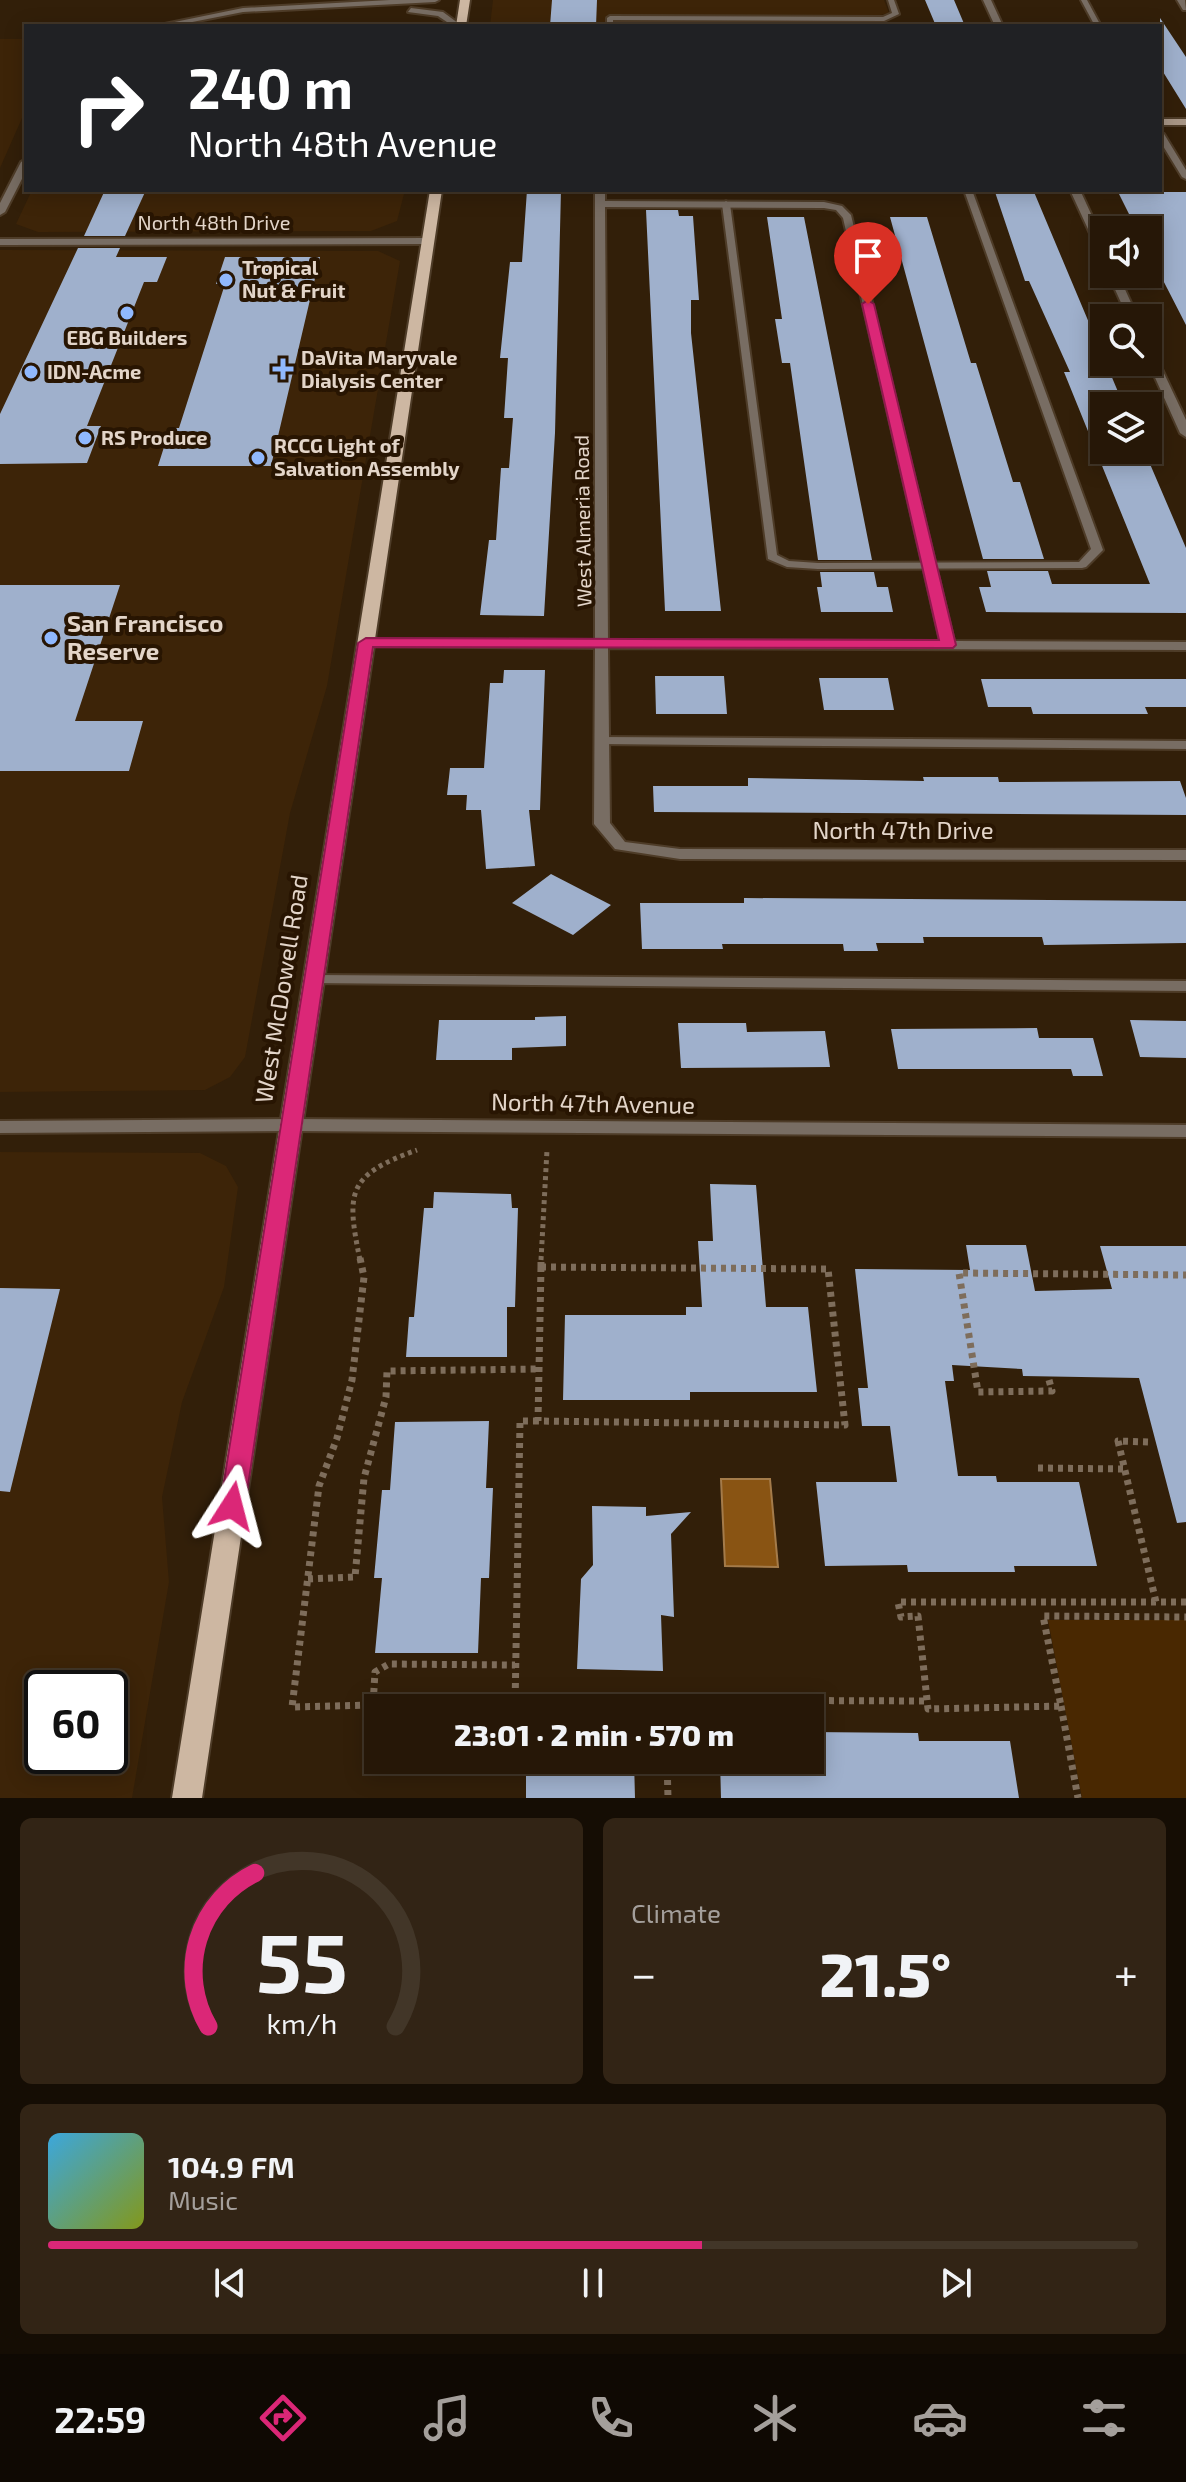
<!DOCTYPE html>
<html lang="en">
<head>
<meta charset="utf-8">
<style>
	:root { --surface:#261707; --page:#322415; --text:#f1f3f6; --muted:#a49f9b; --line:#423628; --accent:#db2777 }
	body { margin:0; font-family:"Exo 2",sans-serif; background:var(--page); color:var(--text); height:100vh; display:flex; flex-direction:column; font-size:30px; white-space:nowrap }
	* { box-sizing:border-box; margin:0 }
	p { font-size:26px; color:var(--muted) }
	.icon { flex:none; width:44px; height:44px; fill:none; stroke:currentColor; stroke-width:2; stroke-linecap:round; stroke-linejoin:round }
	.map { position:relative; height:1798px; overflow:hidden }
	.details { display:flex; flex-direction:column; gap:20px; padding:20px; background:#150d04; flex:1 }
	.details>* { flex:none }
	.banner { position:absolute; left:24px; top:24px; width:1138px; height:168px; border-radius:0px; box-shadow:0 4px 20px #0003,0 0 0 2px var(--line); background:#202124; color:#fff; overflow:hidden }
	.controls { position:absolute; left:1090px; top:216px; display:grid; gap:16px }
	.controls a { display:grid; place-items:center; width:72px; height:72px; border-radius:0px; background:var(--surface); box-shadow:0 4px 20px #0003,0 0 0 2px var(--line); font-size:40px }
	.speed { position:absolute; left:24px; top:1670px; display:flex; gap:16px; font-size:40px; font-weight:700; text-align:center }
	.speed>* { display:grid; place-content:center; width:104px; height:104px; border-radius:50%; background:var(--surface); box-shadow:0 4px 20px #0003,0 0 0 2px var(--line); line-height:1 }
	.speed .limit { border:4px solid #111; border-radius:12px; background:#fff; color:#111 }
	.pin { position:absolute; display:grid; place-items:center; width:68px; height:68px; color:#fff; margin:-82px -34px; border-radius:50% 50% 50% 0; rotate:-45deg; box-shadow:0 0 8px #0007 }
	.pin .icon { rotate:45deg }
	.me { position:absolute; width:88px; margin:-44px; rotate:9deg; stroke-linejoin:round; filter:drop-shadow(0 0 6px #0008) }
	.turn { display:flex; align-items:center; gap:28px; height:168px; padding:0 32px; font-size:36px }
	.turn .icon { width:104px; height:104px; stroke-width:2.5 }
	.turn b { display:block; font-size:56px; line-height:68px }
	.big { font-size:60px; font-weight:800; line-height:1.1 }
	.details .card { flex:1; display:flex; flex-direction:column; justify-content:center; gap:12px; min-width:0; padding:0 28px; border-radius:12px; background:var(--page) }
	.details .dial { align-items:center; gap:0 }
	.dial svg { height:208px; overflow:visible; fill:none; stroke:var(--line); stroke-width:7; stroke-linecap:round; text-anchor:middle }
	.dial text { fill:var(--text); stroke:none }
	.song { display:flex; align-items:center; gap:24px }
	.cover { width:96px; height:96px; border-radius:12px; background:linear-gradient(135deg,hsl(200 70% 55%),hsl(70 70% 35%)) }
	.played { height:8px; border-radius:4px; background:linear-gradient(90deg,var(--accent) 60%,var(--line) 60%) }
	.keys { display:flex; justify-content:space-around; direction:ltr }
	.heat { display:flex; justify-content:space-between; align-items:center; font-size:44px; direction:ltr }
	.details .tiles { flex:1; display:grid; gap:20px; grid-template-columns:1fr 1fr }
	.card:last-child { grid-column:span 2 }
	.trip { position:absolute; left:364px; top:1694px; width:460px; height:80px; border-radius:0px; background:var(--surface); box-shadow:0 4px 20px #0003,0 0 0 2px var(--line); font-weight:800; line-height:80px; text-align:center }
	.tab-bar { display:flex; height:128px; justify-content:space-around; align-items:center; background:#0f0903; color:var(--muted) }
	.tab-bar .icon { width:56px; height:56px }
	.tab-bar .current { color:var(--accent) }
	.tab-bar b { font-size:36px; color:var(--text) }
	.map>svg:first-child { display:block }
	.built { fill:#3d2408; fill-rule:evenodd }
	.green { fill:#492801 }
	.water { fill:#895413; stroke:#a47b4a; stroke-width:2 }
	.building { fill:#9fb0cc }
	.lines { fill:none; stroke-linecap:round; stroke-linejoin:round }
	.lane-casing { stroke:#4e3c28; stroke-width:4 }
	.street-casing { stroke:#4e3c28; stroke-width:4 }
	.secondary-casing { stroke:#4e3c28; stroke-width:4 }
	.primary-casing { stroke:#4e3c28; stroke-width:4 }
	.path-far1 { stroke:#7e6d5b; stroke-width:5; stroke-dasharray:4 4; stroke-linecap:butt }
	.path { stroke:#7e6d5b; stroke-width:7; stroke-dasharray:5 5; stroke-linecap:butt }
	.lane { fill:#786d63; fill-rule:evenodd }
	.street { fill:#786d63; fill-rule:evenodd }
	.secondary { fill:#a89686; fill-rule:evenodd }
	.primary { fill:#cdb7a2; fill-rule:evenodd }
	.route { fill:#db2777; stroke:#8e194d; stroke-width:2 }
	.poi-dot { fill:#90b8fd; stroke:#281502; stroke-width:3 }
	.labels { text-anchor:middle; stroke-width:8; stroke-linejoin:round; paint-order:stroke }
	.far-street-label { font-size:20px; fill:#e3d5c9; stroke:#281502 }
	.far-poi-label { font-size:20px; font-weight:bold; fill:#e3d5c9; stroke:#281502; text-anchor:start }
	.poi-label { font-size:24px; font-weight:bold; fill:#e3d5c9; stroke:#281502; text-anchor:start }
	.street-label { font-size:24px; fill:#e3d5c9; stroke:#281502 }
</style>
</head>
<body>
<div class="map">
<svg width="1186" height="1798" viewBox="0 0 1186 1798">
	<rect width="100%" height="100%" fill="#321f09"/>
	<path class="built" d="M493 0H884L889 13 855 21H620V26H490Z
		M0 39H26V109L0 168Z
		M32 190H405L397 221 371 231 38 232 16 224Z
		M0 250 378 251 400 261 327 686 290 813 245 1057 230 1077 205 1090 0 1092Z
		M0 1152 200 1153 226 1166 238 1187 224 1287 182 1402 162 1497 169 1582 132 1798H0ZM42 1688H110V1756H42Z"/>
	<path class="green" d="M1048 1620H1186V1798H1082Z"/>
	<path class="water" d="M721 1479H770L778 1567 725 1566Z"/>
	<path class="building" d="M552 0H597L596 26H550Z
		M925 0H954L965 26H936Z
		M1160 18 1186 57V109L1160 67Z
		M105 190H146L125 236H84Z
		M527 190H561L555 433 544 616 480 615 489 540H496L501 468H509L513 418H504L508 358H500L510 262H522Z
		M995 192H1034L1124 406H1104V450H1144L1186 548V613L986 612 979 587H991L987 571H1048L1052 584H1150L1064 372H1070L1029 281H1025Z
		M1118 192H1186V325L1148 251V230H1137Z
		M646 210H678L679 216H693L699 300H691V333L721 611H665Z
		M767 217H804L872 560H818L790 363H782L775 319H782Z
		M890 217H927L971 363H976L1013 482H1020L1044 559H983Z
		M78 248H120L116 257H167L157 282H144L87 426H101L87 463 0 464V414Z
		M225 257H320L271 466H158L170 428H179L225 284H216Z
		M820 572H874L877 587H888L893 612H821L817 587H822Z
		M0 585H120L75 721H143L129 771H0Z
		M504 670H545L540 810H529L535 866 486 869 481 810H466L467 795H447L450 768H484L490 683H503Z
		M655 676H724L727 714H656Z
		M819 678H888L894 710H824Z
		M981 679H1186V707H1145L1148 714H1033L1031 707H988Z
		M923 777H998L999 782 1180 781 1186 798V815L654 812 653 786H748V778L924 781Z
		M551 874 611 905 573 935 512 903Z
		M744 898 1186 901V943L1044 945 1042 937H923L924 943H876L878 951H844L843 944H722L723 949H642L640 903H744Z
		M566 1016V1046L512 1048V1060H436L439 1020H535V1017Z
		M1130 1020 1186 1021V1058L1140 1057Z
		M678 1023H746L747 1032 825 1031 830 1067 681 1068Z
		M1037 1028 1039 1038H1093L1103 1076H1073L1071 1069H898L891 1029Z
		M710 1184 756 1185 766 1307H808L817 1392H690V1400H563L565 1315H686V1307H702L698 1241H713Z
		M434 1192 511 1194 512 1208H518L515 1307H507V1357H406L409 1317H414L424 1208H433Z
		M966 1245H1026L1035 1291 1112 1289 1100 1246H1186V1522L1177 1523 1139 1378 1023 1376 1022 1369 952 1365 954 1381H945L958 1476H996L997 1482H1079L1097 1566H1014L1015 1572H908L907 1565 825 1566 816 1482H897L890 1426H862L858 1388H868L855 1269 970 1270Z
		M0 1288 60 1289 10 1492 0 1491Z
		M489 1421 486 1488H493L489 1578H481L478 1653H375L382 1578H374L382 1490H390L395 1422Z
		M592 1506 646 1507V1516L691 1512 671 1534 674 1617 661 1615 663 1671 577 1669 581 1579 593 1565Z
		M810 1732 918 1733 919 1741H1010L1019 1798H721L720 1760H810Z
		M526 1760H634L635 1798H526Z"/>
	<g class="lines">
		<defs>
			<path id="lane" d="M888 0H894L899 14 884 21 613 20V26H607V18L610 16 883 17 892 13Z
				M1081 0H1087L1101 26H1095Z
				M1160 132 1164 134 1186 170V179L1182 177 1160 141Z
				M964 190H972L1103 550 1086 567 1082 568 818 569 787 567 768 559 722 204 726 201 730 204 777 555 789 561 818 563 1079 562 1091 549Z
				M603 737 1186 741V749L598 744 597 741 598 738Z
				M314 975 1186 981V991L309 983 307 980Z"/>
			<path id="street" d="M390 0H439L435 2 243 12 172 26H155L243 8Z
				M983 0H991L1003 26H995Z
				M1177 0H1185L1186 10H1183Z
				M411 8 443 12 462 26H453L438 16 408 12Z
				M26 159V171L5 212 0 215V203L21 162Z
				M595 190H605V201L824 202 842 206 851 215 954 641 1186 642V650L608 648 610 823 625 842 680 849 1186 850V860L680 859 615 849 594 824 595 648 361 646 359 643 366 639 595 640ZM605 207 824 208 836 210 843 218 940 641 608 640Z
				M1070 190H1080L1104 242V256L1099 253Z
				M0 239 428 238 433 241 428 244 0 245Z
				M1108 274H1118L1138 318H1128Z
				M1148 347 1153 350 1186 420V437L1180 433 1148 362Z
				M291 1119 1186 1125V1137L291 1131 0 1133V1121Z"/>
			<path id="secondary" d="M1160 119H1186V125H1160Z"/>
			<path id="primary" d="M460 0H470L466 26H456Z
				M430 190H442L202 1798H172Z"/>
		</defs>
		<use href="#lane" class="lane-casing"/>
		<use href="#street" class="street-casing"/>
		<use href="#secondary" class="secondary-casing"/>
		<use href="#primary" class="primary-casing"/>
		<path class="path-far1" d="M360 1260C346 1192 347 1175 417 1150
			M541 1260 547 1150"/>
		<path class="path" d="M360 1258 364 1277 352 1380 337 1438 319 1486 292 1707 373 1705 375 1672 389 1664 515 1665
			M541 1267V1258
			M541 1267 828 1269 845 1425 538 1421Z
			M1049 1380 1052 1391 978 1392 959 1273 1186 1275
			M1148 1442 1118 1441 1156 1602
			M1038 1468 1125 1469
			M308 1579 355 1577 364 1478 386 1397 387 1371 539 1369
			M1186 1602H898L901 1617 918 1616 928 1709 1061 1706 1043 1616 1186 1617
			M1061 1706 1078 1798
			M515 1708 520 1421H538
			M667 1708V1700L927 1701
			M667 1760 668 1798"/>
		<use href="#lane" class="lane"/>
		<use href="#street" class="street"/>
		<use href="#secondary" class="secondary"/>
		<use href="#primary" class="primary"/>
	</g>
	<path class="route" d="M868 300 874 304 956 645 953 648 373 647 245 1506 241 1513 232 1516 224 1513 220 1506 358 643 366 638 939 640 862 304Z"/>
	<g class="poi-dot">
		<circle cx="226" cy="280" r="8"/>
		<circle cx="127" cy="313" r="8"/>
		<path d="M279 357h8v8h8v8h-8v8h-8v-8h-8v-8h8z"/>
		<circle cx="31" cy="372" r="8"/>
		<circle cx="85" cy="438" r="8"/>
		<circle cx="258" cy="458" r="8"/>
		<circle cx="51" cy="638" r="8"/>
	</g>
	<g class="labels">
		<g class="far-street-label">
			<text x="214" y="230">North 48th Drive</text>
			<text transform="translate(583 521) rotate(-91)" y="7">West Almeria Road</text>
		</g>
		<g class="far-poi-label">
			<text x="242" y="275">Tropical<tspan x="242" dy="23">Nut &amp; Fruit</tspan></text>
			<text x="127" y="345" text-anchor="middle">EBG Builders</text>
			<text x="301" y="365">DaVita Maryvale<tspan x="301" dy="23">Dialysis Center</tspan></text>
			<text x="47" y="379">IDN-Acme</text>
			<text x="101" y="445">RS Produce</text>
			<text x="274" y="453">RCCG Light of<tspan x="274" dy="23">Salvation Assembly</tspan></text>
		</g>
		<g class="poi-label">
			<text x="67" y="632">San Francisco<tspan x="67" dy="28">Reserve</tspan></text>
		</g>
		<g class="street-label">
			<text x="903" y="839">North 47th Drive</text>
			<text transform="translate(282 989) rotate(-81)" y="8">West McDowell Road</text>
			<text transform="translate(593 1104) rotate(1)" y="8">North 47th Avenue</text>
		</g>
	</g>
</svg>
<div class="controls">
<a><svg class="icon" aria-label="sound" viewBox="0 0 24 24"><path d="M4 9h4l5-4v14l-5-4H4zM17 9q2 3 0 6"/></svg></a>
<a><svg class="icon" aria-label="search" viewBox="0 0 24 24"><circle cx="10" cy="10" r="6"/><path d="M15 15l6 6"/></svg></a>
<a><svg class="icon" aria-label="layers" viewBox="0 0 24 24"><path d="M12 4l9 5-9 5-9-5zM3 14l9 5 9-5"/></svg></a>
</div>
<div class="speed"><div class="limit">60</div></div>
<div class="pin" style="left:868px;top:304px;background:#d93025"><svg class="icon" aria-label="arrive" viewBox="0 0 24 24"><path d="M6 21V4h12l-3 4 3 4H6"/></svg></div>
<svg class="me" style="left:232px;top:1506px" viewBox="-20 -20 40 40"><path d="M0-17L14 15 0 8-14 15z" fill="#db2777" stroke="#fff" stroke-width="4"/></svg>
<div class="trip">23:01 · 2 min · 570 m</div>
<div class="banner">
<div class="turn"><svg class="icon" aria-label="right" viewBox="0 0 24 24"><path d="M7 20v-9h11M14 6l5 5-5 5"/></svg><div><b>240 m</b>North 48th Avenue</div></div>
</div>
</div>
<section class="details">
<div class="tiles">
<div class="card dial"><svg viewBox="0 0 100 80">
<path d="M14 69A42 42 0 1 1 86 69"/>
<path d="M14 69A42 42 0 0 1 32 10" stroke="#db2777"/>
<text x="50" y="56" font-size="32" font-weight="700">55</text>
<text x="50" y="72" font-size="11">km/h</text>
</svg></div>
<div class="card"><p>Climate</p>
<div class="heat"><a>−</a><b class="big">21.5°</b><a>+</a></div>
</div>
<div class="card">
<div class="song"><i class="cover"></i><div><b>104.9 FM</b><p>Music</p></div></div>
<div class="played"></div>
<div class="keys"><svg class="icon" aria-label="previous" viewBox="0 0 24 24"><path d="M18 5L8 12l10 7zM5 5v14"/></svg><svg class="icon" aria-label="pause" viewBox="0 0 24 24"><path d="M8 5v14M16 5v14"/></svg><svg class="icon" aria-label="next" viewBox="0 0 24 24"><path d="M6 5l10 7-10 7zM19 5v14"/></svg></div>
</div>
</div>
</section>
<nav class="tab-bar">
<b>22:59</b>
<svg class="icon current" aria-label="directions" viewBox="0 0 24 24"><path d="M12 3l9 9-9 9-9-9zM9 14v-3h6M13 9l2 2-2 2"/></svg>
<svg class="icon" aria-label="music" viewBox="0 0 24 24"><path d="M9 18V5l10-2v13"/><circle cx="6" cy="18" r="3"/><circle cx="16" cy="16" r="3"/></svg>
<svg class="icon" aria-label="phone" viewBox="0 0 24 24"><path d="M5 4h4l2 5-3 2q2 4 5 5l2-3 5 2v4C11 20 4 13 5 4z"/></svg>
<svg class="icon" aria-label="climate" viewBox="0 0 24 24"><path d="M12 3v18M4 7l16 10M4 17L20 7"/></svg>
<svg class="icon" aria-label="car" viewBox="0 0 24 24"><path d="M5 17H2v-5l4-1 3-4h7l3 4 3 1v5h-3M9 17h6M6 11h13"/><circle cx="7" cy="17" r="2"/><circle cx="17" cy="17" r="2"/></svg>
<svg class="icon" aria-label="filters" viewBox="0 0 24 24"><path d="M4 7h16M4 17h16"/><circle cx="9" cy="7" r="2"/><circle cx="15" cy="17" r="2"/></svg>
</nav>
</body>
</html>
